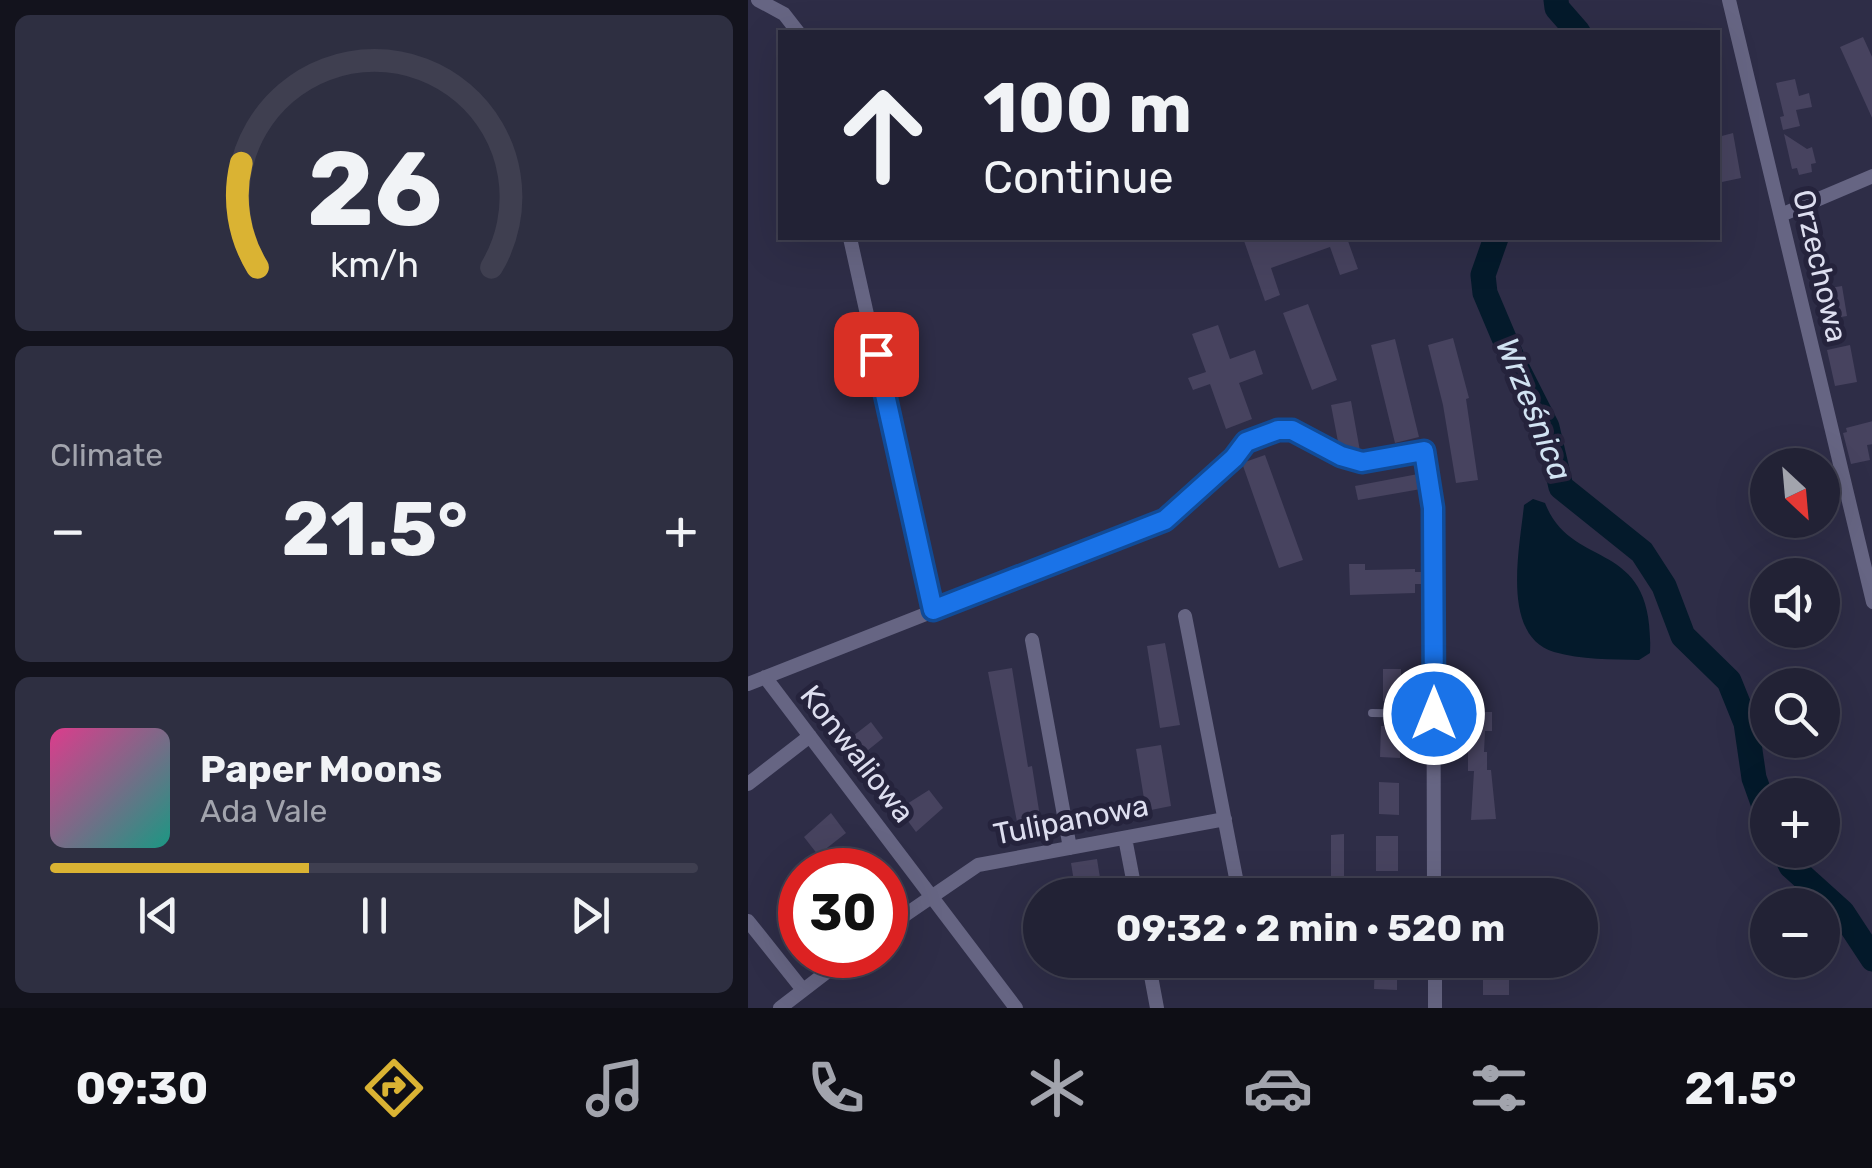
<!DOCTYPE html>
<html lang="en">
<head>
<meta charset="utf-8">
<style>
	:root { --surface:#222235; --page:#2e2f41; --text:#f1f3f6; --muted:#a2a4ad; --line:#3f3f50; --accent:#dab333 }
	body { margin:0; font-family:Rubik,sans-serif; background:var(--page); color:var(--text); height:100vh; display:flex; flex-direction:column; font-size:38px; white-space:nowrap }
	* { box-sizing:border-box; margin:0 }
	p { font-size:32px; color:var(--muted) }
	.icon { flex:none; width:55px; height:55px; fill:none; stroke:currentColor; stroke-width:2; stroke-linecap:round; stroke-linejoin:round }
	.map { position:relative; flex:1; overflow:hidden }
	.drawer { display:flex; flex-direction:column; gap:15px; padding:15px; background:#13131d; width:748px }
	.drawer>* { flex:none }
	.banner { position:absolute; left:30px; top:30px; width:942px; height:210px; border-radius:0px; box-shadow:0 10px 40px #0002,0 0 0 2px var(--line); background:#222235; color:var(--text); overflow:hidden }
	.needle { width:65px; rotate:154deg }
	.fabs { position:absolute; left:1002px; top:448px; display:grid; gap:20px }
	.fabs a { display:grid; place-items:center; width:90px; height:90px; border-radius:50%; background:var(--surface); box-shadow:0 10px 40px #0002,0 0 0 2px var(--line); font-size:50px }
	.speed { position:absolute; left:30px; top:848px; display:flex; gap:20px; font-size:50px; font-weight:700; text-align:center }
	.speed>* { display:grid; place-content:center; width:130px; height:130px; border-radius:50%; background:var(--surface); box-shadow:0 10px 40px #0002,0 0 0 2px var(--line); line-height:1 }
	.speed .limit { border:15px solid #d22; background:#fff; color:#111 }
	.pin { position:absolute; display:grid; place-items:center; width:85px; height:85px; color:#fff; margin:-42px; border-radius:20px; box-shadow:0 5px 15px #0006 }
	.me { position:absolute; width:110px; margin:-55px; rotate:0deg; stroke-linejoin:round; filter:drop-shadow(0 0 8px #0008) }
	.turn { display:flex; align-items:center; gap:35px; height:210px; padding:0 40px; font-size:45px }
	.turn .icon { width:130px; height:130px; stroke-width:2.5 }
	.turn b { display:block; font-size:70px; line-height:85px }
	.big { font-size:75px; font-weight:700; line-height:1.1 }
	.drawer .widget { flex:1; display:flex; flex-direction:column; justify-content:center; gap:15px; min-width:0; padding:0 35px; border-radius:15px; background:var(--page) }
	.drawer .dial { align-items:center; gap:0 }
	.dial svg { height:260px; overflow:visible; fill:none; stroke:var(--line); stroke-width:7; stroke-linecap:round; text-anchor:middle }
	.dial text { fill:var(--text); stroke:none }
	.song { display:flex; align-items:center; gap:30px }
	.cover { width:120px; height:120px; border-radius:15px; background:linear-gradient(135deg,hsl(330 70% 55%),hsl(170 70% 35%)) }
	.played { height:10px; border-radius:5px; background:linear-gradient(90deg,var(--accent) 40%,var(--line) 40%) }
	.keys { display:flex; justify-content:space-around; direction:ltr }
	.heat { display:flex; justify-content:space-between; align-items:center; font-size:55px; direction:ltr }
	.trip { position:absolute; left:275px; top:878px; width:575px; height:100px; border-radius:50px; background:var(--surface); box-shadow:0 10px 40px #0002,0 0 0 2px var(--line); font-weight:700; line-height:100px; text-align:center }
	.menu { display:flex; height:160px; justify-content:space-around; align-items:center; background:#0e0e15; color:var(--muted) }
	.menu .icon { width:70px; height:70px }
	.menu .current { color:var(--accent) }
	.menu b { font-size:45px; color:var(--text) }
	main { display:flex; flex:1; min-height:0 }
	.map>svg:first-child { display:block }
	.water { fill:#041a2b }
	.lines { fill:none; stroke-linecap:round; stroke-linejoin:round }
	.river { stroke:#041a2b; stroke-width:25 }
	.building { fill:#47435f }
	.lane { stroke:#666583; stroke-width:8 }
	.street { stroke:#666583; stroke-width:14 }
	.route-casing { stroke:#114b97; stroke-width:25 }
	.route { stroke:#1a73e8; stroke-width:18 }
	.labels { text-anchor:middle; stroke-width:10; stroke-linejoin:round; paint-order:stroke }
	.street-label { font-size:30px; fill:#dddeef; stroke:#25233c }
	.water-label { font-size:32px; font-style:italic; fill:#d1e3f2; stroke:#25233c }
</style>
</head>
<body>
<main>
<section class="drawer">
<div class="widget dial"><svg viewBox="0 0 100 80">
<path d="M14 69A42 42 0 1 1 86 69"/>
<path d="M14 69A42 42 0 0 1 9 37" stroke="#dab333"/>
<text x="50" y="56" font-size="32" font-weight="700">26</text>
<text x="50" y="72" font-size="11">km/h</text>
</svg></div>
<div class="widget"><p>Climate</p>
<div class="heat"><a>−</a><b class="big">21.5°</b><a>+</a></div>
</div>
<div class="widget">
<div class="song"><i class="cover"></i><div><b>Paper Moons</b><p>Ada Vale</p></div></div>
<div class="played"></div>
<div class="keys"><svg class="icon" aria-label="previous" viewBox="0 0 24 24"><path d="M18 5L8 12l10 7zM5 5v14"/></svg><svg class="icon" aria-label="pause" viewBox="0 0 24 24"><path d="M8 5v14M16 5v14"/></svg><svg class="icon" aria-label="next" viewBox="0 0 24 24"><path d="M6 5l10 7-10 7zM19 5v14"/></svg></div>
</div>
</section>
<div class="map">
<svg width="1125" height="1008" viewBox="0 0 1125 1008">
	<rect width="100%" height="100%" fill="#2e2d47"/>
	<path class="water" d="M785 499 797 503C824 573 907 535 902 653L891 660C864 659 833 660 806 652 752 636 772 547 776 505Z"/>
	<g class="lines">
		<path class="river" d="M808 0 809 8 830 32
			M748 238 735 275 737 293 767 364 799 427 813 487 894 552 916 586 935 636 981 681 998 723 1006 778 1020 817
			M1035 850 1043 866 1094 912 1125 959"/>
	</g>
	<path class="building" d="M1115 37 1125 59V120L1092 47Z
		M1047 79 1051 96 1061 93 1064 107 1048 110 1052 126 1035 130 1032 117 1036 116 1028 83Z
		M985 133 993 178 974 182 970 166V137Z
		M1036 134 1059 149 1064 147 1068 163 1063 164 1064 172 1051 175 1049 168 1044 169Z
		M495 238H604L600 241 610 269 592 275 582 247 523 268 532 295 517 301Z
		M1094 286 1099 316 1087 318 1086 312 1075 314 1073 294 1083 293 1082 288Z
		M560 304 589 380 564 390 535 313Z
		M470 325 482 359 507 350 515 374 491 383 504 419 478 429 462 384 445 390 440 378 458 372 444 334Z
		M705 338 721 398 718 399 730 480 708 483 695 405 680 345Z
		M647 339 671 437 647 443 623 345Z
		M1102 345 1109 382 1087 386 1079 350Z
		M603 401 612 451 607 452 591 447 583 405Z
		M1125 421V444L1119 445 1122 460 1103 464 1095 433 1099 432 1098 428Z
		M517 455 555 560 531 568 494 463Z
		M670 474 673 489 610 500 607 486Z
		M601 564H617V570L667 569V572H674V584H667V593L602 595Z
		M417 643 432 725 412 728 399 646Z
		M264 668 280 767 284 766 293 823 270 827 240 672Z
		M635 669H653V701H635Z
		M720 708H736L737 712H744V731H737L736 752H739V770H743L748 819 723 820 726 771H720Z
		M123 722 135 738 109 759 96 743Z
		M633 726H652V758L632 757Z
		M413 745 423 806 398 811 388 749Z
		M631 782 651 783V815L631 814Z
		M181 790 195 808 168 832 151 809Z
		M83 813 98 833 70 855 56 837Z
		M596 834V895H583V835Z
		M628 836H650V871H628Z
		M349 859 353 884 327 888 323 863Z
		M627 960H649V990L626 989Z
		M735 970H757L761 974V995H735Z"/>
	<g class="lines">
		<path class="lane" d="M432 508 486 458 498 442 529 430H544L593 456 614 462 676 451 685 508
			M624 713 686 714"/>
		<path class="street" d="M10 0 36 14 50 32
			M981 0 1125 602
			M1033 215 1125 176
			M102 238 185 611
			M685 508 686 895
			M437 616 488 878
			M284 640 322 848
			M17 677 268 1008
			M0 684 417 520 432 508
			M0 784 62 736
			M377 838 388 895
			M0 921 55 990
			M138 928 230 865 477 819
			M400 960 409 1008
			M687 960V1008
			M32 1008 101 955"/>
	</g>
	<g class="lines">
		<defs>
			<path id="route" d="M128 354 185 610 417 520 486 458 498 442 530 430H544L593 456 614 462 676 451 685 508 686 714"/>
		</defs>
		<use href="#route" class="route-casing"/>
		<use href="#route" class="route"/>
	</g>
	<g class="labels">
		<g class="street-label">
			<text transform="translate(1072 266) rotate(77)" y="10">Orzechowa</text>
			<text transform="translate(109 754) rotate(52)" y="10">Konwaliowa</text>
			<text transform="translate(323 820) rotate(-11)" y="10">Tulipanowa</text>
		</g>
		<g class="water-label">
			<text transform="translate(786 409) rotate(68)" y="11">Wrześnica</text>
		</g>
	</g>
</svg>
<div class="fabs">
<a><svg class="needle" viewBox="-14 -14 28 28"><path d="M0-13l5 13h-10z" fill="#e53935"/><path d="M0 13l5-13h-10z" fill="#a2a4ad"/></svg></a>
<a><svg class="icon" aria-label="sound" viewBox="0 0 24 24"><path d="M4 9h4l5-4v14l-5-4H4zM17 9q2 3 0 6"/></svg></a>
<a><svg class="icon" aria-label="search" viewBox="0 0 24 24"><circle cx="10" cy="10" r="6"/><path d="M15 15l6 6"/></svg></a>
<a>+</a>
<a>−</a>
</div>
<div class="speed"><div class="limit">30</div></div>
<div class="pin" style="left:128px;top:354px;background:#d93025"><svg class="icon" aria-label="arrive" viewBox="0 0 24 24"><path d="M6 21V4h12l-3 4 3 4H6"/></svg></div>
<svg class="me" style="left:686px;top:714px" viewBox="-20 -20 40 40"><circle r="17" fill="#1a73e8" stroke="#fff" stroke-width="3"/><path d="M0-11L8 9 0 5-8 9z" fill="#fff"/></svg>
<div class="trip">09:32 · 2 min · 520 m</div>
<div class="banner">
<div class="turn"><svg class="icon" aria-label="ahead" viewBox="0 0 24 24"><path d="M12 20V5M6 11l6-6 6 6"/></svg><div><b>100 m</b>Continue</div></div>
</div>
</div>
</main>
<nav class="menu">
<b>09:30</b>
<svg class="icon current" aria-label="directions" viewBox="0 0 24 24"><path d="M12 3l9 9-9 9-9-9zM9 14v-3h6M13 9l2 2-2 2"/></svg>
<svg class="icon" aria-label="music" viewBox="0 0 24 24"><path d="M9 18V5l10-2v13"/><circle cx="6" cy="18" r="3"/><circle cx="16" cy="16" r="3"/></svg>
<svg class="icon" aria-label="phone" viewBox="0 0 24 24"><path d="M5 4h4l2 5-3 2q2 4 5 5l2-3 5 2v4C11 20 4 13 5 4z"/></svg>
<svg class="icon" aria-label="climate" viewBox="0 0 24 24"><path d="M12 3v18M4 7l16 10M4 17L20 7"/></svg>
<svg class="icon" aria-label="car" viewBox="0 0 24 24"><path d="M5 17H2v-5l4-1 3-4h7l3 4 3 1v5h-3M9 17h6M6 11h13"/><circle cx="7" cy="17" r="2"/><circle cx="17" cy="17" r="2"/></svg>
<svg class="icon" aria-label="filters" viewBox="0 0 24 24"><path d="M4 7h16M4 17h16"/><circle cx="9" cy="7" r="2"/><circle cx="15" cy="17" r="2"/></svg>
<b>21.5°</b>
</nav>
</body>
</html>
